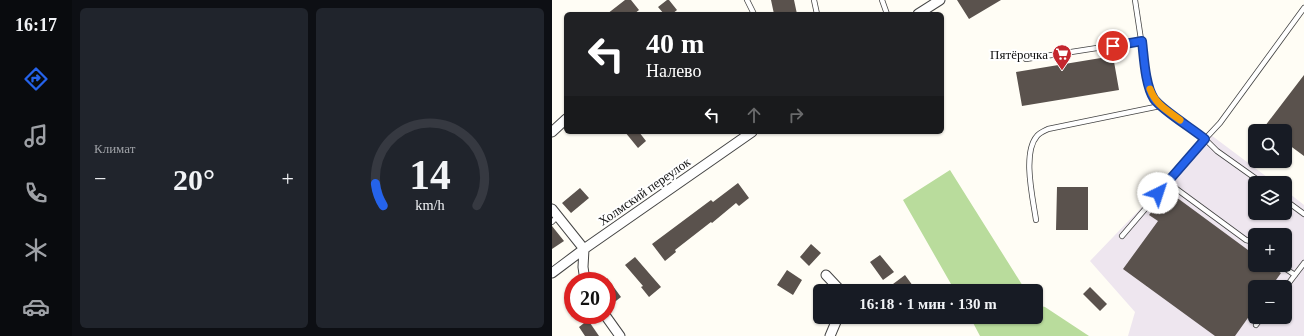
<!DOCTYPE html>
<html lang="ru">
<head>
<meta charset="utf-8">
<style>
	:root { --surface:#171b24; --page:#20242c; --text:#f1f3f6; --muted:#9ea1a6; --line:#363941; --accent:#2563eb }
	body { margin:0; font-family:Georgia,serif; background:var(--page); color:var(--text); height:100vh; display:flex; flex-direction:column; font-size:15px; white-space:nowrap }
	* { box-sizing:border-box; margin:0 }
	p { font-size:13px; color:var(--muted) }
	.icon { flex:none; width:22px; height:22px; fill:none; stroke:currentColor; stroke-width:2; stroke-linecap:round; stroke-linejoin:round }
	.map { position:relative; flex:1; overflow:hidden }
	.side { display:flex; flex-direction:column; gap:8px; padding:8px; background:#0d0f14; width:480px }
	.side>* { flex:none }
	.guide { position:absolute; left:12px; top:12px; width:380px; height:122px; border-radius:6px; box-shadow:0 1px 3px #0004; background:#202124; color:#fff; overflow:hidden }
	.controls { position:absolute; left:696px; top:124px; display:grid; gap:8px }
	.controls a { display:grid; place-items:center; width:44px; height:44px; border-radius:6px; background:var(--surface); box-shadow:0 1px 3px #0004; font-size:20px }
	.speed { position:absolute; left:12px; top:272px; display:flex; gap:8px; font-size:20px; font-weight:700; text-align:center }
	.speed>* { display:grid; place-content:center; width:52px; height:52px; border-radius:50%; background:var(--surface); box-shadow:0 1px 3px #0004; line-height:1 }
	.speed .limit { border:6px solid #d22; background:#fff; color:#111 }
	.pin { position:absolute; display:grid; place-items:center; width:34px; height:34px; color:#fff; margin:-17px; border:2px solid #fff; border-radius:50%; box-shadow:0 1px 4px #0007 }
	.me { position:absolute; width:44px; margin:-22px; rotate:41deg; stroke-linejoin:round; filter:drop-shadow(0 0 3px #0008) }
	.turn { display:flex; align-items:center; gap:14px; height:84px; padding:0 16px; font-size:18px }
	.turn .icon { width:52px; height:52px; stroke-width:2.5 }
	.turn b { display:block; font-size:28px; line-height:34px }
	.lanes { display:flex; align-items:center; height:38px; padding:0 16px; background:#0003; justify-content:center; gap:20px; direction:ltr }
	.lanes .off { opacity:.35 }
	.big { font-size:30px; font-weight:800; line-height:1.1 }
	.side .card { flex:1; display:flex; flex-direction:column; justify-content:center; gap:6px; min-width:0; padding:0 14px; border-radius:6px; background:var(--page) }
	.side .dial { align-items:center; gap:0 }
	.dial svg { height:104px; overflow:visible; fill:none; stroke:var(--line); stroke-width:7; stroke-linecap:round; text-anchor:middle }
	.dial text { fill:var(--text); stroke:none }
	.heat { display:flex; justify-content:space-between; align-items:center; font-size:22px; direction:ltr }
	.side .tiles { flex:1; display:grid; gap:8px; grid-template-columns:repeat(2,1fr) }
	.trip { position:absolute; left:261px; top:284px; width:230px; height:40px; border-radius:6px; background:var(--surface); box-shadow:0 1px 3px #0004; font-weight:800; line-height:40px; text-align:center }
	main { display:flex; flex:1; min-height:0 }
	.menu { display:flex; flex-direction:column; width:72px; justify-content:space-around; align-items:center; background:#090b0e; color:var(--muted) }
	.menu .icon { width:28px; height:28px }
	.menu .on { color:var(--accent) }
	.menu b { font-size:18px; color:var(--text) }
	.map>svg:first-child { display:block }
	.industrial { fill:#eee6ef; fill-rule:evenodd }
	.forest { fill:#b9dc9c }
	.building { fill:#5a524d }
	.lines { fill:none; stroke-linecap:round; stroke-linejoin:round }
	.lane-casing { stroke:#444; stroke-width:6 }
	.street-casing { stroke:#444; stroke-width:11 }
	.lane { stroke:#fff; stroke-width:4.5 }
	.street { stroke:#fff; stroke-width:9 }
	.route-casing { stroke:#184099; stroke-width:10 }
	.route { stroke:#2563eb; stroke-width:7 }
	.slow { stroke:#f59e0b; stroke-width:7 }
	.labels { text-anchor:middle; stroke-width:4; stroke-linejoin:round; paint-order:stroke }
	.poi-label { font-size:13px; fill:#111; stroke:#fff; text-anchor:end }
	.street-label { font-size:13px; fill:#111; stroke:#fff }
</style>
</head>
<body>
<main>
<nav class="menu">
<b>16:17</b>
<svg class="icon on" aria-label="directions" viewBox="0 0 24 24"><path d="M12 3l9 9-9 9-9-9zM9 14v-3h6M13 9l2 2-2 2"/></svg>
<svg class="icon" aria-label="music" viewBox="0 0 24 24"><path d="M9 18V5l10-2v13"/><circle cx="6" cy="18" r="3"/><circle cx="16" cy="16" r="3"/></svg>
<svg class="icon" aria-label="phone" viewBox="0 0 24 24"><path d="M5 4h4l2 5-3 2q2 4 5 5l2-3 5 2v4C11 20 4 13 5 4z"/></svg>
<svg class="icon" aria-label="climate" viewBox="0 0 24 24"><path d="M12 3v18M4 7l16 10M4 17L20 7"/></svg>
<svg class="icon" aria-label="car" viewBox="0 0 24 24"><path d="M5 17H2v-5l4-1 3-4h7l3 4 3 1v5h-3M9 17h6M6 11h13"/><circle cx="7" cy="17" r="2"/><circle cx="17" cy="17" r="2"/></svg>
</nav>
<section class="side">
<div class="tiles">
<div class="card"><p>Климат</p>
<div class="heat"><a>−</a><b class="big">20°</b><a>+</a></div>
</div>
<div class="card dial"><svg viewBox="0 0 100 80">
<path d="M14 69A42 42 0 1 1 86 69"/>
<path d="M14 69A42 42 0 0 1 8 52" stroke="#2563eb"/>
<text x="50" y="56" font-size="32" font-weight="700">14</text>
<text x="50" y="72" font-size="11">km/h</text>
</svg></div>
</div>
</section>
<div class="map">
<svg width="752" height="336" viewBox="0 0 752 336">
	<rect width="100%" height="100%" fill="#fffdf5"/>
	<path class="industrial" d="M659 135 723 183H703V213H733V190L752 205V336H576L583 312 538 261ZM703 235H733V265H703ZM703 287H733V317H703Z"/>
	<path class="forest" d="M398 170 474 291H403L351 200Z
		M484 305 493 307 537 336H428L418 317H484Z"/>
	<path class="building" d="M73 0H79L87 10 82 14H55Z
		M115 0H117L125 10 120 14H112L106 7Z
		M219 0H242L245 14H222Z
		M405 0H449L417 19Z
		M561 56 567 90 470 106 464 72Z
		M752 75V156L733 142V131H719L713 126Z
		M73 132H87L94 141 86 148Z
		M186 183 197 198 187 206 184 203 160 223 159 222 123 250 124 252 113 261 100 244 159 200 161 202Z
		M505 187H536V230H504Z
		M28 188 37 198 19 213 10 203Z
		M624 197 696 250 703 242V265H717L729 273 719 287H703V308L683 336H663L571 269 606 221 597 215 603 207 612 214Z
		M0 226 12 241 0 249Z
		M259 244 269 253 257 266 248 257Z
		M328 255 342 272 331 280 318 262Z
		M83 257 109 287 97 297 89 287 91 286 73 265Z
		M235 270 250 280 241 295 225 285Z
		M353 275 361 286 353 291H346L341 284Z
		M55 278 69 297 55 308Z
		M538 287 555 304 548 311 531 294Z
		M36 320 47 336H33L27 327Z"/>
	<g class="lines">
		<defs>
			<path id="lane" d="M195 0 202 14
				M262 0 265 14
				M330 0 335 14
				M474 59 590 41
				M615 182 694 240 698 241 703 237
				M710 183 665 151 653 139 668 123 752 8
				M733 200 752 214
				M484 220C481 199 470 153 485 136 487 133 492 131 496 129L608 106
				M0 222 6 216
				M570 236 653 139 608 106 602 98 595 79 583 0
				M728 265 743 275
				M733 288 752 263
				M704 325 710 317"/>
			<path id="street" d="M366 14 388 0
				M0 132 14 119
				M0 209 32 249 31 267 33 281
				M0 273 32 249 200 132
				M274 275 289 291
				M53 315 68 336
				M278 336 286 317"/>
		</defs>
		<use href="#lane" class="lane-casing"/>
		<use href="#street" class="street-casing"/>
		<use href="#lane" class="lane"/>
		<use href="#street" class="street"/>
	</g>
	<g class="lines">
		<defs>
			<path id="route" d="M561 46 590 41C592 57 593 85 602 99 610 110 641 129 653 139L606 193"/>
		</defs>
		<use href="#route" class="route-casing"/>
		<use href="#route" class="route"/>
		<path class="slow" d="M598 89C604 105 615 110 628 120"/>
	</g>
	<defs>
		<symbol id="supermarket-pin" viewBox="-11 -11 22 30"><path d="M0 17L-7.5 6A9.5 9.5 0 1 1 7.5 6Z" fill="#c4262e" stroke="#fff"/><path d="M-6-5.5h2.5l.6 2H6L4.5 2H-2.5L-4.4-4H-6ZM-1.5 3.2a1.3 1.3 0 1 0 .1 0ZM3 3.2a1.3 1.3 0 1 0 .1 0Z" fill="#fff"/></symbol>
	</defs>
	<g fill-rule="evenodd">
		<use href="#supermarket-pin" x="499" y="43" width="22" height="30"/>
	</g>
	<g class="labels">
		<g class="poi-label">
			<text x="496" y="59">Пятёрочка</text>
		</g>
		<g class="street-label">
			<text transform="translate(92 191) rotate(-35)" y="5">Холмский переулок</text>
		</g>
	</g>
</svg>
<div class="controls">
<a><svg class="icon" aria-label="search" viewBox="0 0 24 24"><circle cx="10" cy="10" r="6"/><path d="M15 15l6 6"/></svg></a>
<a><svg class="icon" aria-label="layers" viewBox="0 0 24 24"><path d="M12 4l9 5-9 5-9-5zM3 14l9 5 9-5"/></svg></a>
<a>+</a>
<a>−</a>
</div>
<div class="speed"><div class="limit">20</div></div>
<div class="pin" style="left:561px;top:46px;background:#d93025"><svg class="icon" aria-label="arrive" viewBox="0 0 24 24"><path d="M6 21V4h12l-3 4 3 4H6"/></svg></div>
<svg class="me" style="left:606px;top:193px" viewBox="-20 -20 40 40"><circle r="19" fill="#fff"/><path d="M0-13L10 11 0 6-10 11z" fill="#2563eb"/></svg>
<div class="trip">16:18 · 1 мин · 130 m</div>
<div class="guide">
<div class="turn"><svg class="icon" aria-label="left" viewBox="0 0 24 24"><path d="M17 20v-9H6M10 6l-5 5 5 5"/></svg><div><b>40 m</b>Налево</div></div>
<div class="lanes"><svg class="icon" aria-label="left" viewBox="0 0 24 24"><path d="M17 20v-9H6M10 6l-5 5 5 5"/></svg><svg class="icon off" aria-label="ahead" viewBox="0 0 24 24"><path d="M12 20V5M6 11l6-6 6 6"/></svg><svg class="icon off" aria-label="right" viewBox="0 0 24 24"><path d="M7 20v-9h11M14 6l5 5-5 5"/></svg></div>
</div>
</div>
</main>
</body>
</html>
